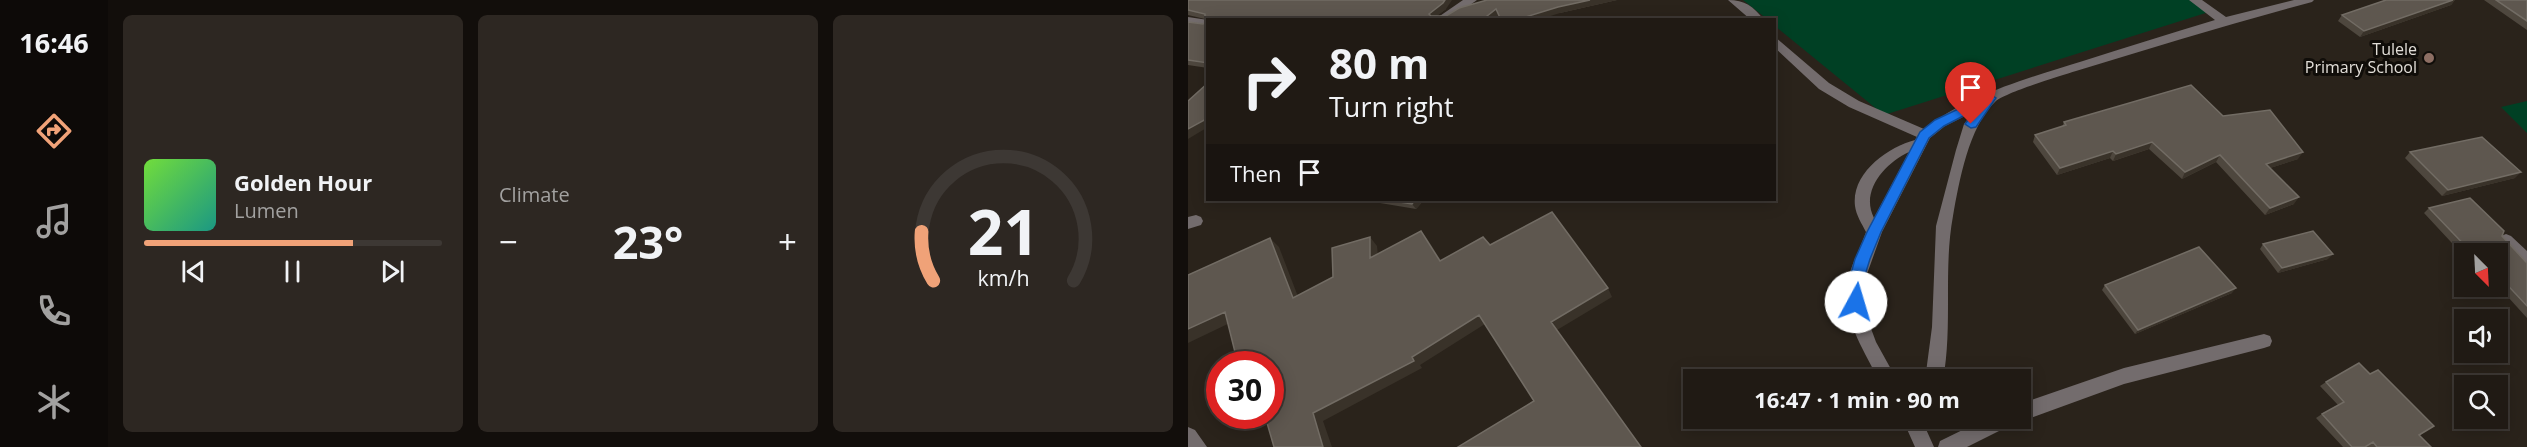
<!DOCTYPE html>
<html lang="en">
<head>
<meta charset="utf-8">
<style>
	:root { --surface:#201a14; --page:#2d2722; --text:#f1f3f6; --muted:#a2a1a0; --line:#3d3834; --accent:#f0a278 }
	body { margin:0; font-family:"Open Sans",sans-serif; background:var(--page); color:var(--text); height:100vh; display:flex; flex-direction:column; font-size:22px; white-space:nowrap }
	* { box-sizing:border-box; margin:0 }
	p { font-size:20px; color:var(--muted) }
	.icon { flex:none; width:33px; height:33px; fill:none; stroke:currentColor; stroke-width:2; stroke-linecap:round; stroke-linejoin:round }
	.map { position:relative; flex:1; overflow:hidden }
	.panel { display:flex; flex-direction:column; gap:15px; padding:15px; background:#120e0b; width:1080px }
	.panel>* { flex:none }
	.guide { position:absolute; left:18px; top:18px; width:570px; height:183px; border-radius:0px; box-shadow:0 3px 15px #0003,0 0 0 2px var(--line); background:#201a14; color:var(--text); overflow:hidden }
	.needle { width:39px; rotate:156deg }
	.controls { position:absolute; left:1266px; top:243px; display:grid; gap:12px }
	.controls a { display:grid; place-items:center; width:54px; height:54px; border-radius:0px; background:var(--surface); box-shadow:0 3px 15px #0003,0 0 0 2px var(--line); font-size:30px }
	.speed { position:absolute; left:18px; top:351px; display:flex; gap:12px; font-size:30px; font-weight:700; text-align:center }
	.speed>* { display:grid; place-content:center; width:78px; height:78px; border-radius:50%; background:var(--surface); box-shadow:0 3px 15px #0003,0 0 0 2px var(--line); line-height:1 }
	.speed .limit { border:9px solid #d22; background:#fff; color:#111 }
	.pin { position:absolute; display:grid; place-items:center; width:51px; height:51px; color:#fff; margin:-62px -26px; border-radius:50% 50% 50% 0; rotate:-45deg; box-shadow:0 0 6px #0007 }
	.pin .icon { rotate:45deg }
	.me { position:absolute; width:66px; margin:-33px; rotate:6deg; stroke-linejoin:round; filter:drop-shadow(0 0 4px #0008) }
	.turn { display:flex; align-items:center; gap:21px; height:126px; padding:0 24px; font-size:27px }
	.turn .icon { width:78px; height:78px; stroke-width:2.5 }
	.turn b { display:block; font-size:42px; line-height:51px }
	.then { display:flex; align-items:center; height:57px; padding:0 24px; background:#0003; gap:12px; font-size:22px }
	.big { font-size:45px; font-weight:700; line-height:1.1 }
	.panel .card { flex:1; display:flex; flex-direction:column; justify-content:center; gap:9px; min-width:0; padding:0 21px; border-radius:9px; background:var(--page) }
	.panel .dial { align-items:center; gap:0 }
	.dial svg { height:156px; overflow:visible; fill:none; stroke:var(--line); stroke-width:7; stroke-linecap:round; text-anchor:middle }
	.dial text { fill:var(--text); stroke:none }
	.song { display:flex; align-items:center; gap:18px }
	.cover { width:72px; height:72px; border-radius:9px; background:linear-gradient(135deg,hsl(100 70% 55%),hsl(170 70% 35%)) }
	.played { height:6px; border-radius:3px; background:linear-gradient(90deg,var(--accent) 70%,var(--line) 70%) }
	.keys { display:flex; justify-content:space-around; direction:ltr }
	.heat { display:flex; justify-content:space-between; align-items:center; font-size:33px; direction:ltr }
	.panel .tiles { flex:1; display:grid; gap:15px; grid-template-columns:repeat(3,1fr) }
	.trip { position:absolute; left:495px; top:369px; width:348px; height:60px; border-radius:0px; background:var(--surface); box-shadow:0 3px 15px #0003,0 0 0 2px var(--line); font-weight:700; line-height:60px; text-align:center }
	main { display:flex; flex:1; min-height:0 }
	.menu { display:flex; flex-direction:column; width:108px; justify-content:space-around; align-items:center; background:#0d0a08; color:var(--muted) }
	.menu .icon { width:42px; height:42px }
	.menu .current { color:var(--accent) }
	.menu b { font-size:27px; color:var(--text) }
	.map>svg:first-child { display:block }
	.green { fill:#004024 }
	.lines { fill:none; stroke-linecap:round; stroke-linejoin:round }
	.minor { fill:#736c6d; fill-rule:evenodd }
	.wall { fill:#4e473e }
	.shaded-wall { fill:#393229 }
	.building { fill:#5e574f; stroke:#726c64; stroke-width:1.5 }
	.route { fill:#1a73e8; stroke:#114b97; stroke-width:1.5 }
	.education-dot { fill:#8d6e63; stroke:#100d09; stroke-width:2 }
	.labels { text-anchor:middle; stroke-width:6; stroke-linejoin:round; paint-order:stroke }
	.poi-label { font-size:16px; fill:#e1ddd7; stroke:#100d09; text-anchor:end }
</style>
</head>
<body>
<main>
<nav class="menu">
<b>16:46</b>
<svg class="icon current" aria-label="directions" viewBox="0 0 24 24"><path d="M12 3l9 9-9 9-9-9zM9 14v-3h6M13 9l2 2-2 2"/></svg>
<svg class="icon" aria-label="music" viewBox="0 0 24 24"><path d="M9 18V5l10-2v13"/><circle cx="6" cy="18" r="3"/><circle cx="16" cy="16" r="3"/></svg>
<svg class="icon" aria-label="phone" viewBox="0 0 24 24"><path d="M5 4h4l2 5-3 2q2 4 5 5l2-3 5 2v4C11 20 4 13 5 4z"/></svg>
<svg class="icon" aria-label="climate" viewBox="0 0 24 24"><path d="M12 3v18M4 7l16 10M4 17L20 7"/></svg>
</nav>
<section class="panel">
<div class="tiles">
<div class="card">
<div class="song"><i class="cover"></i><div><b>Golden Hour</b><p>Lumen</p></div></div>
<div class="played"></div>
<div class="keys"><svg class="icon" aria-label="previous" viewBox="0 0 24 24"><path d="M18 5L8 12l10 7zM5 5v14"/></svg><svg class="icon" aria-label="pause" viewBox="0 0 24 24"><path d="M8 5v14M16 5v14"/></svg><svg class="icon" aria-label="next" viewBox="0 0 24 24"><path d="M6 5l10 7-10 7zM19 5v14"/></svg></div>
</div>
<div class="card"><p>Climate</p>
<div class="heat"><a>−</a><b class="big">23°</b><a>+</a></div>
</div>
<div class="card dial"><svg viewBox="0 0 100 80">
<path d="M14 69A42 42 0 1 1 86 69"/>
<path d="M14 69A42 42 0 0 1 8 44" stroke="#f0a278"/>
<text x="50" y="56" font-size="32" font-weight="700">21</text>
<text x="50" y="72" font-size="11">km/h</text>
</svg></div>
</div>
</section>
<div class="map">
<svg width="1339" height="447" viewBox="0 0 1339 447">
	<rect width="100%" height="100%" fill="#2a231b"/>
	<path class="green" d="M555 0H1010L1024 11 696 115 587 26 586 20 579 19Z
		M1339 101V133L1313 107Z"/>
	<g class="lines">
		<path class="minor" d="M275 0H289L261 20H246Z
			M540 0C557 0 565 6 576 20H563Z
			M1001 0H1014L1038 17 1106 0H1126L1124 2C1044 23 966 47 888 71 872 76 816 93 807 102 781 126 771 182 765 216 755 270 765 325 755 380H737L744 327 748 226 768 150 776 124 785 112 757 126 742 138 694 232 674 288 678 315 688 342 709 380H691C677 353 656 320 658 289 659 273 673 247 678 232 674 224 668 215 667 206 663 173 700 147 727 140L729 137 661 107 631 89 586 47V36L641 83 671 101 736 129C779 95 843 77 895 61 939 47 983 33 1027 20ZM721 152 686 218C672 191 697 163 721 152Z
			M0 17 20 20V28L0 25Z
			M8 215 13 217 15 221 13 225 0 229V217Z
			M1318 234 1323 236 1339 251V267L1333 266 1313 244 1310 240 1313 236Z
			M1076 334 1082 336 1084 341 1082 346 1076 348 936 384 832 422 827 420 825 424 779 447H750L752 441 799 418H832V404L936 368Z
			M714 418H733L746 447H727Z
			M0 427 7 430 19 447H0Z"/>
	</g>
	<path class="wall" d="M0 0 258 9 248 16H258L299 0H429L372 13 311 15 305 20H20V68L0 65V22L15 24 17 22V19L0 15Z
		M1198 0H1267L1263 5 1172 37 1150 21 1154 15Z
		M1296 0H1339V30Z
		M1035 116 1110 159 1082 168 1106 204 1077 215 1028 162 994 179 961 149 925 161 922 158 869 175 845 142 847 135 874 127 876 122Z
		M1222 152 1327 178 1254 196 1217 158Z
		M179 200H236L228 209 180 201Z
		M1241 208 1314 236 1338 262H1339V318L1310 286V254H1276V256L1236 213Z
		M1075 244 1140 259 1090 273 1072 249Z
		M917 285 1044 293 947 334 914 290Z
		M1138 382 1231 435 1243 447H1155L1128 418 1134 414 1150 405 1132 386Z"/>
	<path class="shaded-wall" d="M257 0H264L258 9 244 20 241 14Z
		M402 0H429L372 13 350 20H328L370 7Z
		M1265 0H1267L1263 5 1172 37 1176 31Z
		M308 9 311 15 305 20H294Z
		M20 118V127L0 139V129Z
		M964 142 961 149 925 161 928 154Z
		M925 151 922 158 869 175 872 168Z
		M1115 152 1110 159 1073 171 1078 164Z
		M1032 155 1028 162 994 179 997 172Z
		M1333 172 1327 178 1254 196 1260 190Z
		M1111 197 1106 204 1077 215 1082 208Z
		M227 200H236L228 209 224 204Z
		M233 231 240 240 259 270 252 261Z
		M182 237 189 246 191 266 182 258Z
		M82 238 91 247 114 307 105 298Z
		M1145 254 1140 259 1090 273 1094 268Z
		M420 288 424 297 369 330 363 322Z
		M1048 288 1044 293 947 334 950 330Z
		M37 312 48 320 0 343V329Z
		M291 315 297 324 232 365 234 368 135 421 144 447H135L125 413 224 357Z
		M62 360 68 364H53Z"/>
	<path class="building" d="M0 0H257L255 3 241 14 243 16H258L271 8 299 0H402L370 7 328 20H313L308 9 294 20H20V63L0 60V22L15 24 17 22V14L0 10Z
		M1198 0H1265L1176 31 1154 15Z
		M1308 0H1339V21Z
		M20 83V118L0 129V101Z
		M1003 85 1035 116 1082 110 1115 152 1078 164 1111 197 1082 208 1032 155 997 172 964 142 928 154 925 151 872 168 847 135 878 125 876 122Z
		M1294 137 1333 172 1260 190 1222 152Z
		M1282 198 1316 231 1314 236 1338 262H1339V306L1311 276H1310V254H1285L1241 208Z
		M199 200H227L224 204Z
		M364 212 420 288 363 322 453 447H270L346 401 291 315 224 357 226 361 125 413 135 447H86L77 416H82V364H63L62 360 53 364H50L37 312 0 329V275L82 238 105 298 145 277 144 248 182 237V258L233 231 252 261 295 237 302 245Z
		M1125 231 1145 254 1094 268 1075 244Z
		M1011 247 1048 288 950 330 917 285Z
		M1171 363 1182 374 1190 370 1246 426 1231 435 1243 447H1189L1185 442 1177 447H1164L1134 414 1156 402 1138 382Z"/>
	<path class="route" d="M802 94 808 98 788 127 783 128 777 124 787 110 756 126 741 138 693 232 682 259 673 288 675 302 673 306 668 308 662 306 659 288 667 259 679 232 732 132 747 120Z"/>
	<circle class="education-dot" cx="1241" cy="58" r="6"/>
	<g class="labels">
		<g class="poi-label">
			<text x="1229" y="55">Tulele<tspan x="1229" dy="18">Primary School</tspan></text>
		</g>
	</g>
</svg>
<div class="controls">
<a><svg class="needle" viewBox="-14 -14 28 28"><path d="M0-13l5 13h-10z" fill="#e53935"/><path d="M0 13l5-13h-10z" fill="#a2a1a0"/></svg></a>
<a><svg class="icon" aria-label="sound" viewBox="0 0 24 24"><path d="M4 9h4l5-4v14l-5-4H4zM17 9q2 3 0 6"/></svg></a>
<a><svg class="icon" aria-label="search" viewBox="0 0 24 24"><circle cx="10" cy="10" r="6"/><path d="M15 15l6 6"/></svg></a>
</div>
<div class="speed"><div class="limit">30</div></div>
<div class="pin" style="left:783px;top:124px;background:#d93025"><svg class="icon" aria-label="arrive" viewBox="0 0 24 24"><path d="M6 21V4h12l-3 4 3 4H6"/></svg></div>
<svg class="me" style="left:668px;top:302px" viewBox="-20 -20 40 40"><circle r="19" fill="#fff"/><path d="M0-13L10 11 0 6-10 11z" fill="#1a73e8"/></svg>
<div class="trip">16:47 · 1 min · 90 m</div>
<div class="guide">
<div class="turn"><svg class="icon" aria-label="right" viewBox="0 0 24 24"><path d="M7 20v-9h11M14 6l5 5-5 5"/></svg><div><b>80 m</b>Turn right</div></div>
<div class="then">Then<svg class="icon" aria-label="arrive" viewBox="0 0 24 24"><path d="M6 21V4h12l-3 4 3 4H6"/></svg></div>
</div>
</div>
</main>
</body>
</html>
